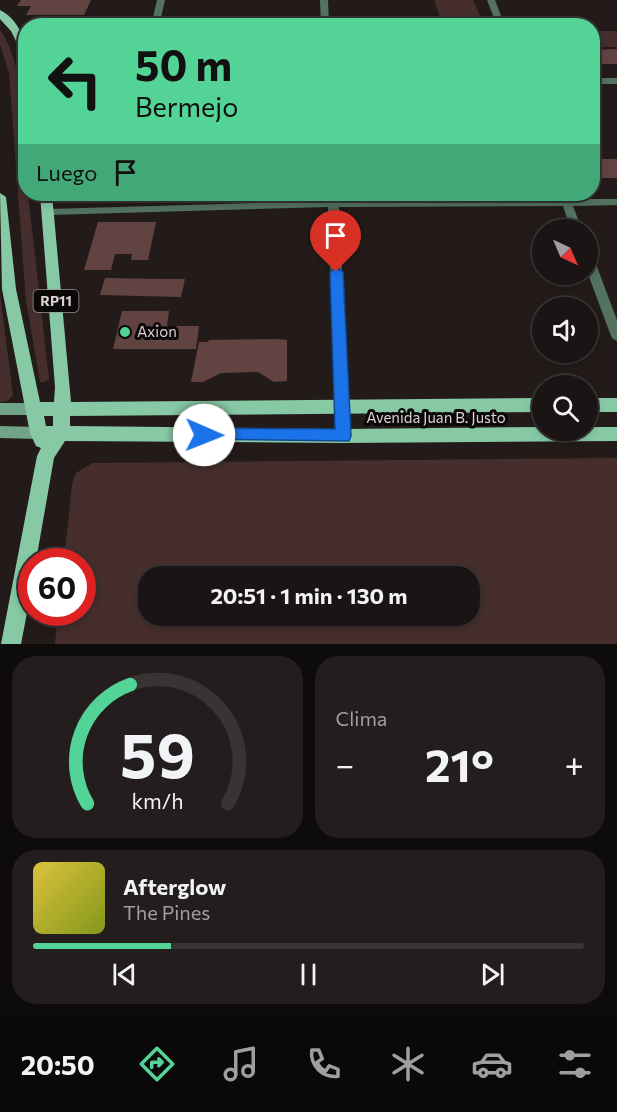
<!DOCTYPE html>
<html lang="es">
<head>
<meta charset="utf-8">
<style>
	:root { --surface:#1a1414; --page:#231d1d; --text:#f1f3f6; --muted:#9f9ea0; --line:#383334; --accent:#53d396 }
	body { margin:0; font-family:Commissioner,sans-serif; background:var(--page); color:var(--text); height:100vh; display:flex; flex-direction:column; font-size:22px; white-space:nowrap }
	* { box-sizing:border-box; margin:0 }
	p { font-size:20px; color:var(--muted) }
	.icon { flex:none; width:33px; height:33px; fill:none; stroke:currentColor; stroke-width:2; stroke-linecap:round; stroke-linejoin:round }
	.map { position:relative; height:644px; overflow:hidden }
	.side { display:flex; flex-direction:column; gap:12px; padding:12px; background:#0e0b0b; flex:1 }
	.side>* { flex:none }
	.banner { position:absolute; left:18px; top:18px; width:582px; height:183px; border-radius:24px; box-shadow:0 3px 9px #0003,0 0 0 2px var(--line); background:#53d396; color:#111; overflow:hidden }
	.needle { width:39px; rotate:136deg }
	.controls { position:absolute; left:532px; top:219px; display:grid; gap:12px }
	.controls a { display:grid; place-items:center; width:66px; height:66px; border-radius:50%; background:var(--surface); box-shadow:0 3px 9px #0003,0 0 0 2px var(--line); font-size:30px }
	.speed { position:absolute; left:18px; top:548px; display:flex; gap:12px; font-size:30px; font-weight:700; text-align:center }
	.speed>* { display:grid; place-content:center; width:78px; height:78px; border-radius:50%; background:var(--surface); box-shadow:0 3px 9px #0003,0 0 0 2px var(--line); line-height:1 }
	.speed .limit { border:9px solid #d22; background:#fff; color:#111 }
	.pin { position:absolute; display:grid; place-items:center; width:51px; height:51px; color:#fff; margin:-62px -26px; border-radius:50% 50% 50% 0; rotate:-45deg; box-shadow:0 0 6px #0007 }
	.pin .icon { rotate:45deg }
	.me { position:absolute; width:66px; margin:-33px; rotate:91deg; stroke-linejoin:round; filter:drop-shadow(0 0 4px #0008) }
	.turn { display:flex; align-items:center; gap:21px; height:126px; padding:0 18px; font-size:27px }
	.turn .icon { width:78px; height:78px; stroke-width:2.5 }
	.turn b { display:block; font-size:42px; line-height:51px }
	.then { display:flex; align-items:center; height:57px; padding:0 18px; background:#0003; gap:12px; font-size:22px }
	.big { font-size:45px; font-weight:700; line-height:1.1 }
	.side .card { flex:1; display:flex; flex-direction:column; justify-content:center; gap:9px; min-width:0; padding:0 21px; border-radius:24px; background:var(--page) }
	.side .dial { align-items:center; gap:0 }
	.dial svg { height:156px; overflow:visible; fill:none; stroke:var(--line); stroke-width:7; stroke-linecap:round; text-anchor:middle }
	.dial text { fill:var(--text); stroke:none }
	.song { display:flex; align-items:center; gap:18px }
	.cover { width:72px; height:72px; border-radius:9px; background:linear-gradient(135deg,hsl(50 70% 55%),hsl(70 70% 35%)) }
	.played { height:6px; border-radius:3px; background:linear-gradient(90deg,var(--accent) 25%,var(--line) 25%) }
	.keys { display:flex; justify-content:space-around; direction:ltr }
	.heat { display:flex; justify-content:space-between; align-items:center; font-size:33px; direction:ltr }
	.side .tiles { flex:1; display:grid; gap:12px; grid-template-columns:1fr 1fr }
	.card:last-child { grid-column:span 2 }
	.trip { position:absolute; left:138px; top:566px; width:342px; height:60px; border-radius:24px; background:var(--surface); box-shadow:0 3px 9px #0003,0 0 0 2px var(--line); font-weight:700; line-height:60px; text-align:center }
	.menu { display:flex; height:96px; justify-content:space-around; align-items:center; background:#0a0808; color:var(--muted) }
	.menu .icon { width:42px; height:42px }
	.menu .on { color:var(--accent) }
	.menu b { font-size:27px; color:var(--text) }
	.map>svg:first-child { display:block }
	.green { fill:#462e2c; fill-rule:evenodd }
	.building { fill:#614442 }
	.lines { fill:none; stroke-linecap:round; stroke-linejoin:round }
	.minor { fill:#537260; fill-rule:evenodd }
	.secondary { fill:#70a387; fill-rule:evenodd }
	.primary { fill:#87c9a5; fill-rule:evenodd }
	.route { fill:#1a73e8; stroke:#114b97; stroke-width:1.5 }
	.poi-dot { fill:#53d396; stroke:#0a0707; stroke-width:2 }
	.labels { text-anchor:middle; stroke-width:6; stroke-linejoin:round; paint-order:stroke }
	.shield { fill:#0a0707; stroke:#9a9595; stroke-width:1.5 }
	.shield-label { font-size:14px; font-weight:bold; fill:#d8d2d2 }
	.poi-label { font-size:15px; fill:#d8d2d2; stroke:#0a0707; text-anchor:start }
	.street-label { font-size:15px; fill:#d8d2d2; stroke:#0a0707 }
</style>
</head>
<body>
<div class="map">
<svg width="617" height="644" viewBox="0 0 617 644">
	<rect width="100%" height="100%" fill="#231b1a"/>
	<path class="green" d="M434 0H473L484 25H443Z
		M0 30C27 67 26 148 26 194H28L49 379 45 382H40L26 301 9 73 0 45Z
		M593 31H617V47H593Z
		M0 294 13 395 8 401 0 402Z
		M617 458V644H55L58 612H82V561H64L72 484 76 473 93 463ZM148 576H470V615H148Z"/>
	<path class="building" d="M21 0H91L84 15H26L31 6H17Z
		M617 49V64H592V50Z
		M592 159H617V178H592Z
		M98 222H156L148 260H131L132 254H115L111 270H84Z
		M105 278 167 279H185L181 297 100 295Z
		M122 311H169L167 326H199L196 349H113Z
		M277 339 287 340V381L274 382 258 372 221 373 203 382H191L199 342H208L209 340Z"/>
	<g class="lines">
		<path class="minor" d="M157 0H165L159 26H151Z
			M320 0H328L329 26H321Z
			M487 0H495L505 26H497Z
			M592 78H617V84H592Z
			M328 194H338V201L561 199 559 194H569L571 199H617V205L573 206 582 230H571L563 206 339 207 350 436 348 440 343 442 338 440 336 436 328 207 49 215 44 212 49 209 328 201Z
			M588 255 594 259 617 320V341L613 339 611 336 588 274Z"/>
		<path class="secondary" d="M0 403H33L38 405 40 409 38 413 33 415H0Z
			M0 426 39 427 44 429 46 433 44 437 39 439 0 438Z"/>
		<path class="primary" d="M0 10C16 18 26 37 26 54L22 53 11 31 0 19Z
			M0 193 6 197 16 289 40 402H54L55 387 40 194H52L71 402 543 398V412L70 416V426L343 429 543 427V430H588V427H617V441L343 443 65 441 54 458 36 561H32V587L21 644H1L37 456 41 448 36 446 30 433 2 289ZM44 416H53V426H46Z
			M588 398H617V412H588Z"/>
	</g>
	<path class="route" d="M336 267 343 272 351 436 349 441 198 439 196 435 198 430 204 428 335 429 330 272Z"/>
	<circle class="poi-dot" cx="125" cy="332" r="6"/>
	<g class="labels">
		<rect class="shield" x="33.5" y="290" width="45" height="22" rx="4.5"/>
		<g class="shield-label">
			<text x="56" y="306">RP11</text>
		</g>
		<g class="poi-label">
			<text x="137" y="337">Axion</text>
		</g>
		<g class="street-label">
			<text x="436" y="423">Avenida Juan B. Justo</text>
		</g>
	</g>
</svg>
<div class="controls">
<a><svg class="needle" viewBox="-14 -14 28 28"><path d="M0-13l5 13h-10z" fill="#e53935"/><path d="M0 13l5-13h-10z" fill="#9f9ea0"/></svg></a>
<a><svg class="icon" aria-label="sound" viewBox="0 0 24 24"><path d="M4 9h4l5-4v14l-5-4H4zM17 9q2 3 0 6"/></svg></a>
<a><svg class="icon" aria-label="search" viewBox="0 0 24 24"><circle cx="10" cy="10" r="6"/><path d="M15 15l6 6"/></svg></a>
</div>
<div class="speed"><div class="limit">60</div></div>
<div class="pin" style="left:336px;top:272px;background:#d93025"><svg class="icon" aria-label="arrive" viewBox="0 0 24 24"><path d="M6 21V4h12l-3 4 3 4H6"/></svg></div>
<svg class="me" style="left:204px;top:435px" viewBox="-20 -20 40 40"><circle r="19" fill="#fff"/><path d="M0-13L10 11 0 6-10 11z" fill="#1a73e8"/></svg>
<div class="trip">20:51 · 1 min · 130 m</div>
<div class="banner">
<div class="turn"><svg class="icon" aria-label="left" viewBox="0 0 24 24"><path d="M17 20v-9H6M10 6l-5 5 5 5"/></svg><div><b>50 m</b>Bermejo</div></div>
<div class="then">Luego<svg class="icon" aria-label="arrive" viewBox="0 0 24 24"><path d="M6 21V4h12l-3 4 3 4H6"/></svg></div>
</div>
</div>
<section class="side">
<div class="tiles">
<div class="card dial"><svg viewBox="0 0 100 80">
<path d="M14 69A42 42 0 1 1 86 69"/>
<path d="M14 69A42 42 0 0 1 36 8" stroke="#53d396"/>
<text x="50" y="56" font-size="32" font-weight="700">59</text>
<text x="50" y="72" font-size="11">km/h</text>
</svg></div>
<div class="card"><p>Clima</p>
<div class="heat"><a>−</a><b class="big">21°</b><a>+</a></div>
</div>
<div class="card">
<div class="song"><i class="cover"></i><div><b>Afterglow</b><p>The Pines</p></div></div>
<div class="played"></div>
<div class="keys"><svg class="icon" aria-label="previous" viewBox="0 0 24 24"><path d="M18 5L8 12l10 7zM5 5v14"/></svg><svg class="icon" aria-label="pause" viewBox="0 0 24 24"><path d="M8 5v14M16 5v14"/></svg><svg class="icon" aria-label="next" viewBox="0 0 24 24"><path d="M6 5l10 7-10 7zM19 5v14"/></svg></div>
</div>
</div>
</section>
<nav class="menu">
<b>20:50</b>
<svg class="icon on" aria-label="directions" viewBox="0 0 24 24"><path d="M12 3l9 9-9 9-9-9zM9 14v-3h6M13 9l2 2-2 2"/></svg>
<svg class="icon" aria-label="music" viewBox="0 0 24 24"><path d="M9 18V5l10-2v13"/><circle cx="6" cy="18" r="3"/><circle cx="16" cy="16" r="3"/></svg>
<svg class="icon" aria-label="phone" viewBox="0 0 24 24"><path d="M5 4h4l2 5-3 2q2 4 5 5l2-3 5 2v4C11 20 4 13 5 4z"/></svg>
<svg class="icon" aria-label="climate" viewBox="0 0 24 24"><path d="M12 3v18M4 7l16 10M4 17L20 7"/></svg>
<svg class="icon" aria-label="car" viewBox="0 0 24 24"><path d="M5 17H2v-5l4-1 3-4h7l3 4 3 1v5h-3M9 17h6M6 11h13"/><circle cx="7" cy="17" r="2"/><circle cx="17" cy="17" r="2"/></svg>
<svg class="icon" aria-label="filters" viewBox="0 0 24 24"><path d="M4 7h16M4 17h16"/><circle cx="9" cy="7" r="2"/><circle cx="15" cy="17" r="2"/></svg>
</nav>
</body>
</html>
